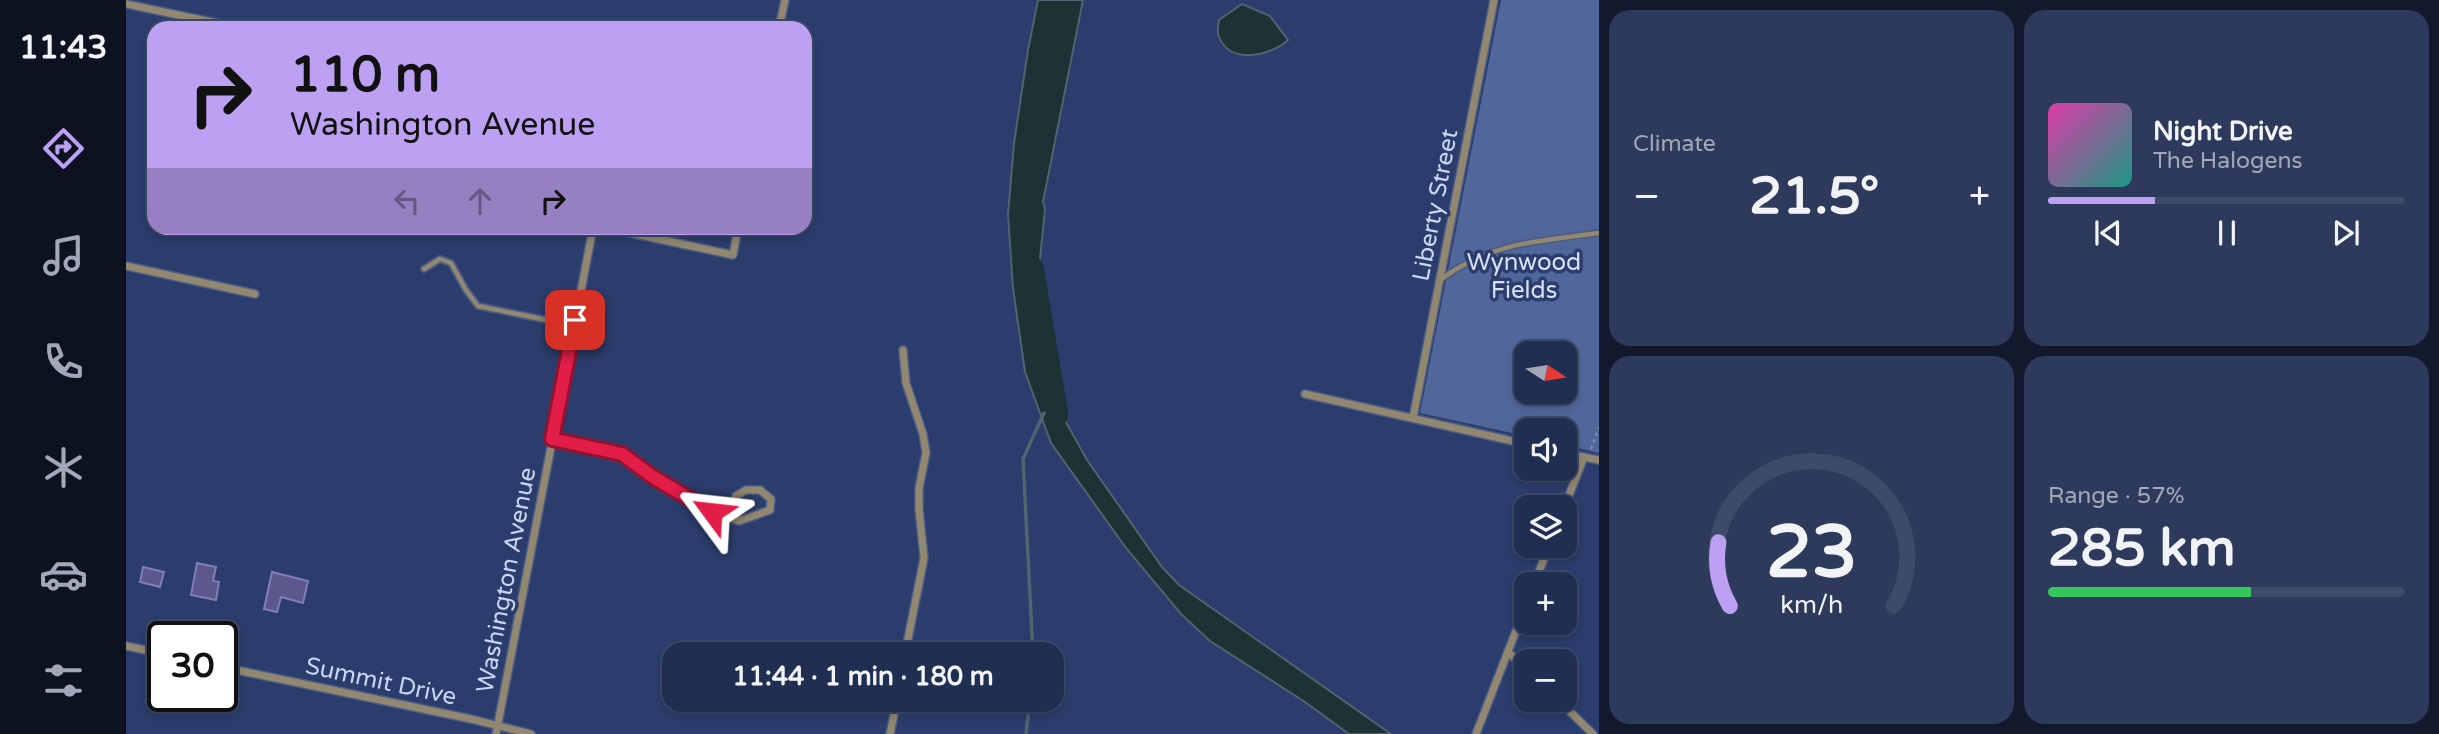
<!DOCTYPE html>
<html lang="en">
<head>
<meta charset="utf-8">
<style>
	:root { --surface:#202e51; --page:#2d3a5b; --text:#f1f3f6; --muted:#a2a8b7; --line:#3d4a68; --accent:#bca0f2 }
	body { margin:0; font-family:"Varela Round",sans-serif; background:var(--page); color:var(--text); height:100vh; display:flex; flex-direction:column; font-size:26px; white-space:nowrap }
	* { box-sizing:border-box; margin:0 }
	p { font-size:23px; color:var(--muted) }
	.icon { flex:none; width:38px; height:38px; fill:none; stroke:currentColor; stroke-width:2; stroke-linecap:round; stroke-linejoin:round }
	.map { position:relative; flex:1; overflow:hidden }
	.panel { display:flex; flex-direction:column; gap:10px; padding:10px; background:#12192d; width:840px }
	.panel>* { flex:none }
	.guide { position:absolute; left:21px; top:21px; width:665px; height:214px; border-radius:21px; box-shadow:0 4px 10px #0003,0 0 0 2px var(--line); background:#bca0f2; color:#111; overflow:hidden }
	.needle { width:46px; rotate:102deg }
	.buttons { position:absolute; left:1388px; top:341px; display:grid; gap:14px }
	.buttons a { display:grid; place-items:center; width:63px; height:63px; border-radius:14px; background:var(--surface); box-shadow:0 4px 10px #0003,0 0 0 2px var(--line); font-size:35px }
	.speed { position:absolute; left:21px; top:621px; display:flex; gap:14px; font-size:35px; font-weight:700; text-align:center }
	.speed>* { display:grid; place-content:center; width:91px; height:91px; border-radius:50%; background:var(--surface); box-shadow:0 4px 10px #0003,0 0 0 2px var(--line); line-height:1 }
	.speed .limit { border:4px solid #111; border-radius:10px; background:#fff; color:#111 }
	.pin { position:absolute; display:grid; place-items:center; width:60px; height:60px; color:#fff; margin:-30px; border-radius:14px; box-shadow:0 4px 10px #0006 }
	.me { position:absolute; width:77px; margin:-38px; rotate:300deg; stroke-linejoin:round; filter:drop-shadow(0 0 5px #0008) }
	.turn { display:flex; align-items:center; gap:24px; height:147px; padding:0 28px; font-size:32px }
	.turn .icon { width:91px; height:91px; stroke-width:2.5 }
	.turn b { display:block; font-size:49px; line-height:60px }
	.lanes { display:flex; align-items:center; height:66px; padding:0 28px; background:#0003; justify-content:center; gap:35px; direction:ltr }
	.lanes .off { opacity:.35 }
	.big { font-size:52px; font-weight:800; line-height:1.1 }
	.panel .card { flex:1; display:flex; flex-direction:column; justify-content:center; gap:10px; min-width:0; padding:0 24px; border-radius:21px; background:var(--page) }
	.panel .dial { align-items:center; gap:0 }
	.dial svg { height:182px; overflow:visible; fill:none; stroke:var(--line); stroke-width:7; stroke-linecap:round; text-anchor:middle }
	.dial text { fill:var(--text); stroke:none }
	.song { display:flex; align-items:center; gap:21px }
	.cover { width:84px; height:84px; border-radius:10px; background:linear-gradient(135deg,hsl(320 70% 55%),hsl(170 70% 35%)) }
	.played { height:7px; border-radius:4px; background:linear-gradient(90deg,var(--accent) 30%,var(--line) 30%) }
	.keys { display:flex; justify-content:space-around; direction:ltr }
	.heat { display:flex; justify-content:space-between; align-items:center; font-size:38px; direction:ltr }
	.charge { height:10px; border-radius:5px; background:linear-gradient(90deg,#34c759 57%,var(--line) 0) }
	.panel .tiles { flex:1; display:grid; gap:10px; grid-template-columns:repeat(2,1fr) }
	.trip { position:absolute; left:536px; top:642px; width:402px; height:70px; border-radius:21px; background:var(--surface); box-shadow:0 4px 10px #0003,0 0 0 2px var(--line); font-weight:800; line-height:70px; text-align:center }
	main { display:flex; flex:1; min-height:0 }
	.dock { display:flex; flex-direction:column; width:126px; justify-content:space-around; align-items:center; background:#0d1220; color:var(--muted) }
	.dock .icon { width:49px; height:49px }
	.dock .on { color:var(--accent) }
	.dock b { font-size:32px; color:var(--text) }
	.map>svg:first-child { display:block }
	.green { fill:#51679b; fill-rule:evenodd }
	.water { fill:#1d3235; stroke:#51636e; stroke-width:2 }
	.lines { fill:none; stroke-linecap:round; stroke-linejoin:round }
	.stream { stroke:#51636e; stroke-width:3.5 }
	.river { stroke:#1d3235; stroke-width:21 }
	.building { fill:#5c588d; stroke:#817eb6; stroke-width:2 }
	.lane-casing { stroke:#4b5b87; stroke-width:8 }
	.street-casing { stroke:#4b5b87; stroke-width:10 }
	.path { stroke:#8190b5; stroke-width:2; stroke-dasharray:3.5 3.5; stroke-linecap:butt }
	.lane { stroke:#92876f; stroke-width:4.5 }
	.street { stroke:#92876f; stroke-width:7 }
	.route-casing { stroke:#92132f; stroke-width:18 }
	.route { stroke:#e11d48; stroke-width:12 }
	.labels { text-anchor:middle; stroke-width:7; stroke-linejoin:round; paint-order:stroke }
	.street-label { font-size:24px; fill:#c9d5f2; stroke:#2b3d6c }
	.park-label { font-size:24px; fill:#d6e1f8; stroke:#2b3d6c }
</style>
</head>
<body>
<main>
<nav class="dock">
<b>11:43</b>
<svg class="icon on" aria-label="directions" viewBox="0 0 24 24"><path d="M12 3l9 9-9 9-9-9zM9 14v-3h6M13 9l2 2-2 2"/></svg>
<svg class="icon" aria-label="music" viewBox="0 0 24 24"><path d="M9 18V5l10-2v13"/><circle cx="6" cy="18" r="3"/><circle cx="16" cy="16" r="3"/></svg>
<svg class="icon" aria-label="phone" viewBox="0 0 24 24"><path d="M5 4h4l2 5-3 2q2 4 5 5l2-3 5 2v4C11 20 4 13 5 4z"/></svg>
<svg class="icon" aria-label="climate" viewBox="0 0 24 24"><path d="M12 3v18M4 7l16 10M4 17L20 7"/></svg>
<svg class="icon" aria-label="car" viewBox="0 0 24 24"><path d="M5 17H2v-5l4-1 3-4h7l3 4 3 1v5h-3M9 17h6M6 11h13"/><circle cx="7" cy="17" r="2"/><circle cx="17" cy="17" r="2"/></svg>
<svg class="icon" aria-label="filters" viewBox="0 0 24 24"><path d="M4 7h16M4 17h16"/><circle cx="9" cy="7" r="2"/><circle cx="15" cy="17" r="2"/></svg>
</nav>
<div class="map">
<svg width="1473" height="734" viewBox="0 0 1473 734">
	<rect width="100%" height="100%" fill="#2b3d6c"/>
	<path class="green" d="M1375 0H1473V453L1439 445 1438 430H1400V436L1294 413ZM1400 354H1438V392H1400Z"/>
	<path class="water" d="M912 0H957L917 202 919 209 913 269 911 332 922 376 936 415 961 460 1036 567 1053 585 1265 734H1223L1179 702 1084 641 1055 614 1000 548 925 443 899 372 887 288 882 215 888 143 902 50Z
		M1116 4 1144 16 1162 40C1145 56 1104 65 1093 37 1091 32 1092 25 1093 20Z"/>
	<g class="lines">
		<path class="stream" d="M907 654 897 459 918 413
			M900 734 904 700"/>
		<path class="river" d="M907 267 932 415"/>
	</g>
	<path class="building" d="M71 563 90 567 87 581 93 582 90 600 65 595Z
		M17 567 38 572 34 587 14 582Z
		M146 572 182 581 177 603 155 597 151 612 138 609Z"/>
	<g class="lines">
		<defs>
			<path id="lane" d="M298 269 314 259 325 263 340 290 352 306 426 321 446 333
				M1314 280C1365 242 1413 241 1473 233
				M429 321 449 320"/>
			<path id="street" d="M0 4 114 28
				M653 28 659 0
				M481 228 607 255 612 228
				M0 266 129 294
				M777 350 780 383 797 434 800 453 793 488V509L798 558 779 654
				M1179 394 1400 444
				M1287 418 1368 0
				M427 439 496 454 552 492 586 512 613 521 644 510 645 499 634 490H620L610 496 607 504 613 521
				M1438 453 1473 460
				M1438 508 1458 457
				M1408 584 1423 546
				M0 646 37 654
				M1382 652 1400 669
				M96 667 345 719 405 734
				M1432 700 1467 734
				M370 734 467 228
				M764 734 771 700
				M1350 734 1400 605"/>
		</defs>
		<use href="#lane" class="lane-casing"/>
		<use href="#street" class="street-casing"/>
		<path class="path" d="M1465 449 1473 427"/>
		<use href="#lane" class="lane"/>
		<use href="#street" class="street"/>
	</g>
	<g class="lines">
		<defs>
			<path id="route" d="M449 320 426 439 496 454 527 477 586 512"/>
		</defs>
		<use href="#route" class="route-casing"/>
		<use href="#route" class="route"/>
	</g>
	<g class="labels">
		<g class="street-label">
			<text transform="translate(1309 205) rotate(-79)" y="8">Liberty Street</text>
			<text transform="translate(380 580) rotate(-79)" y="8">Washington Avenue</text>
			<text transform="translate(255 681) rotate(12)" y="8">Summit Drive</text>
		</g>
		<g class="park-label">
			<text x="1398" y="270">Wynwood<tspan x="1398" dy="28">Fields</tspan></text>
		</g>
	</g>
</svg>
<div class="buttons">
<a><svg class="needle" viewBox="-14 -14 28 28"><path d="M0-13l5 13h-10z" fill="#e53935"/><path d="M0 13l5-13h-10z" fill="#a2a8b7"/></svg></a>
<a><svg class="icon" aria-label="sound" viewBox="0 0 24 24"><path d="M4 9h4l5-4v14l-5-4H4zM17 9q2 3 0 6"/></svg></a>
<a><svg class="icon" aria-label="layers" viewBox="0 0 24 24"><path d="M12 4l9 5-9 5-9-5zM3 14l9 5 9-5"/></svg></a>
<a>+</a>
<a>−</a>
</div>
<div class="speed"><div class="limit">30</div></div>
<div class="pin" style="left:449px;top:320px;background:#d93025"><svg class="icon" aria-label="arrive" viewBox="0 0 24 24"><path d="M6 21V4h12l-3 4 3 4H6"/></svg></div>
<svg class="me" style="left:586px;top:512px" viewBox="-20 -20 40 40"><path d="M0-17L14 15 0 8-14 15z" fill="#e11d48" stroke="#fff" stroke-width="4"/></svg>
<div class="trip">11:44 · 1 min · 180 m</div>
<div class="guide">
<div class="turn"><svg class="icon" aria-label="right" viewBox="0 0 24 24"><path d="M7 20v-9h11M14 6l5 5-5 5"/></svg><div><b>110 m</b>Washington Avenue</div></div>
<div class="lanes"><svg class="icon off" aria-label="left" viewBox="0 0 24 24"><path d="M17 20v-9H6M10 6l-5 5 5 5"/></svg><svg class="icon off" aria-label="ahead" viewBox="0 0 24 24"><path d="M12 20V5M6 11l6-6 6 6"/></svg><svg class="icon" aria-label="right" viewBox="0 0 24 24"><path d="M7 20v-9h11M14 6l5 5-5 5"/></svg></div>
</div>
</div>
<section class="panel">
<div class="tiles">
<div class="card"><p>Climate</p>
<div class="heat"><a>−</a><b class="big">21.5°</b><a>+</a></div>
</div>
<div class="card">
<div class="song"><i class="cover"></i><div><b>Night Drive</b><p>The Halogens</p></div></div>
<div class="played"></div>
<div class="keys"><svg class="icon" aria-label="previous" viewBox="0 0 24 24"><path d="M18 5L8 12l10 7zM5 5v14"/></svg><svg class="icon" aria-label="pause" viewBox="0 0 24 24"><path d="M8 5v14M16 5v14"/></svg><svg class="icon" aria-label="next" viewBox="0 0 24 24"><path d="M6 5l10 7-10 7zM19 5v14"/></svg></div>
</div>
<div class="card dial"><svg viewBox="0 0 100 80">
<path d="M14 69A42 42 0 1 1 86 69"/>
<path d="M14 69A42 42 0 0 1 9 41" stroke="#bca0f2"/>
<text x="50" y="56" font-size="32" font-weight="700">23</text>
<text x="50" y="72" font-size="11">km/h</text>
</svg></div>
<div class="card"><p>Range · 57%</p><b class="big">285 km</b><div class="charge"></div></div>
</div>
</section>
</main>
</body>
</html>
